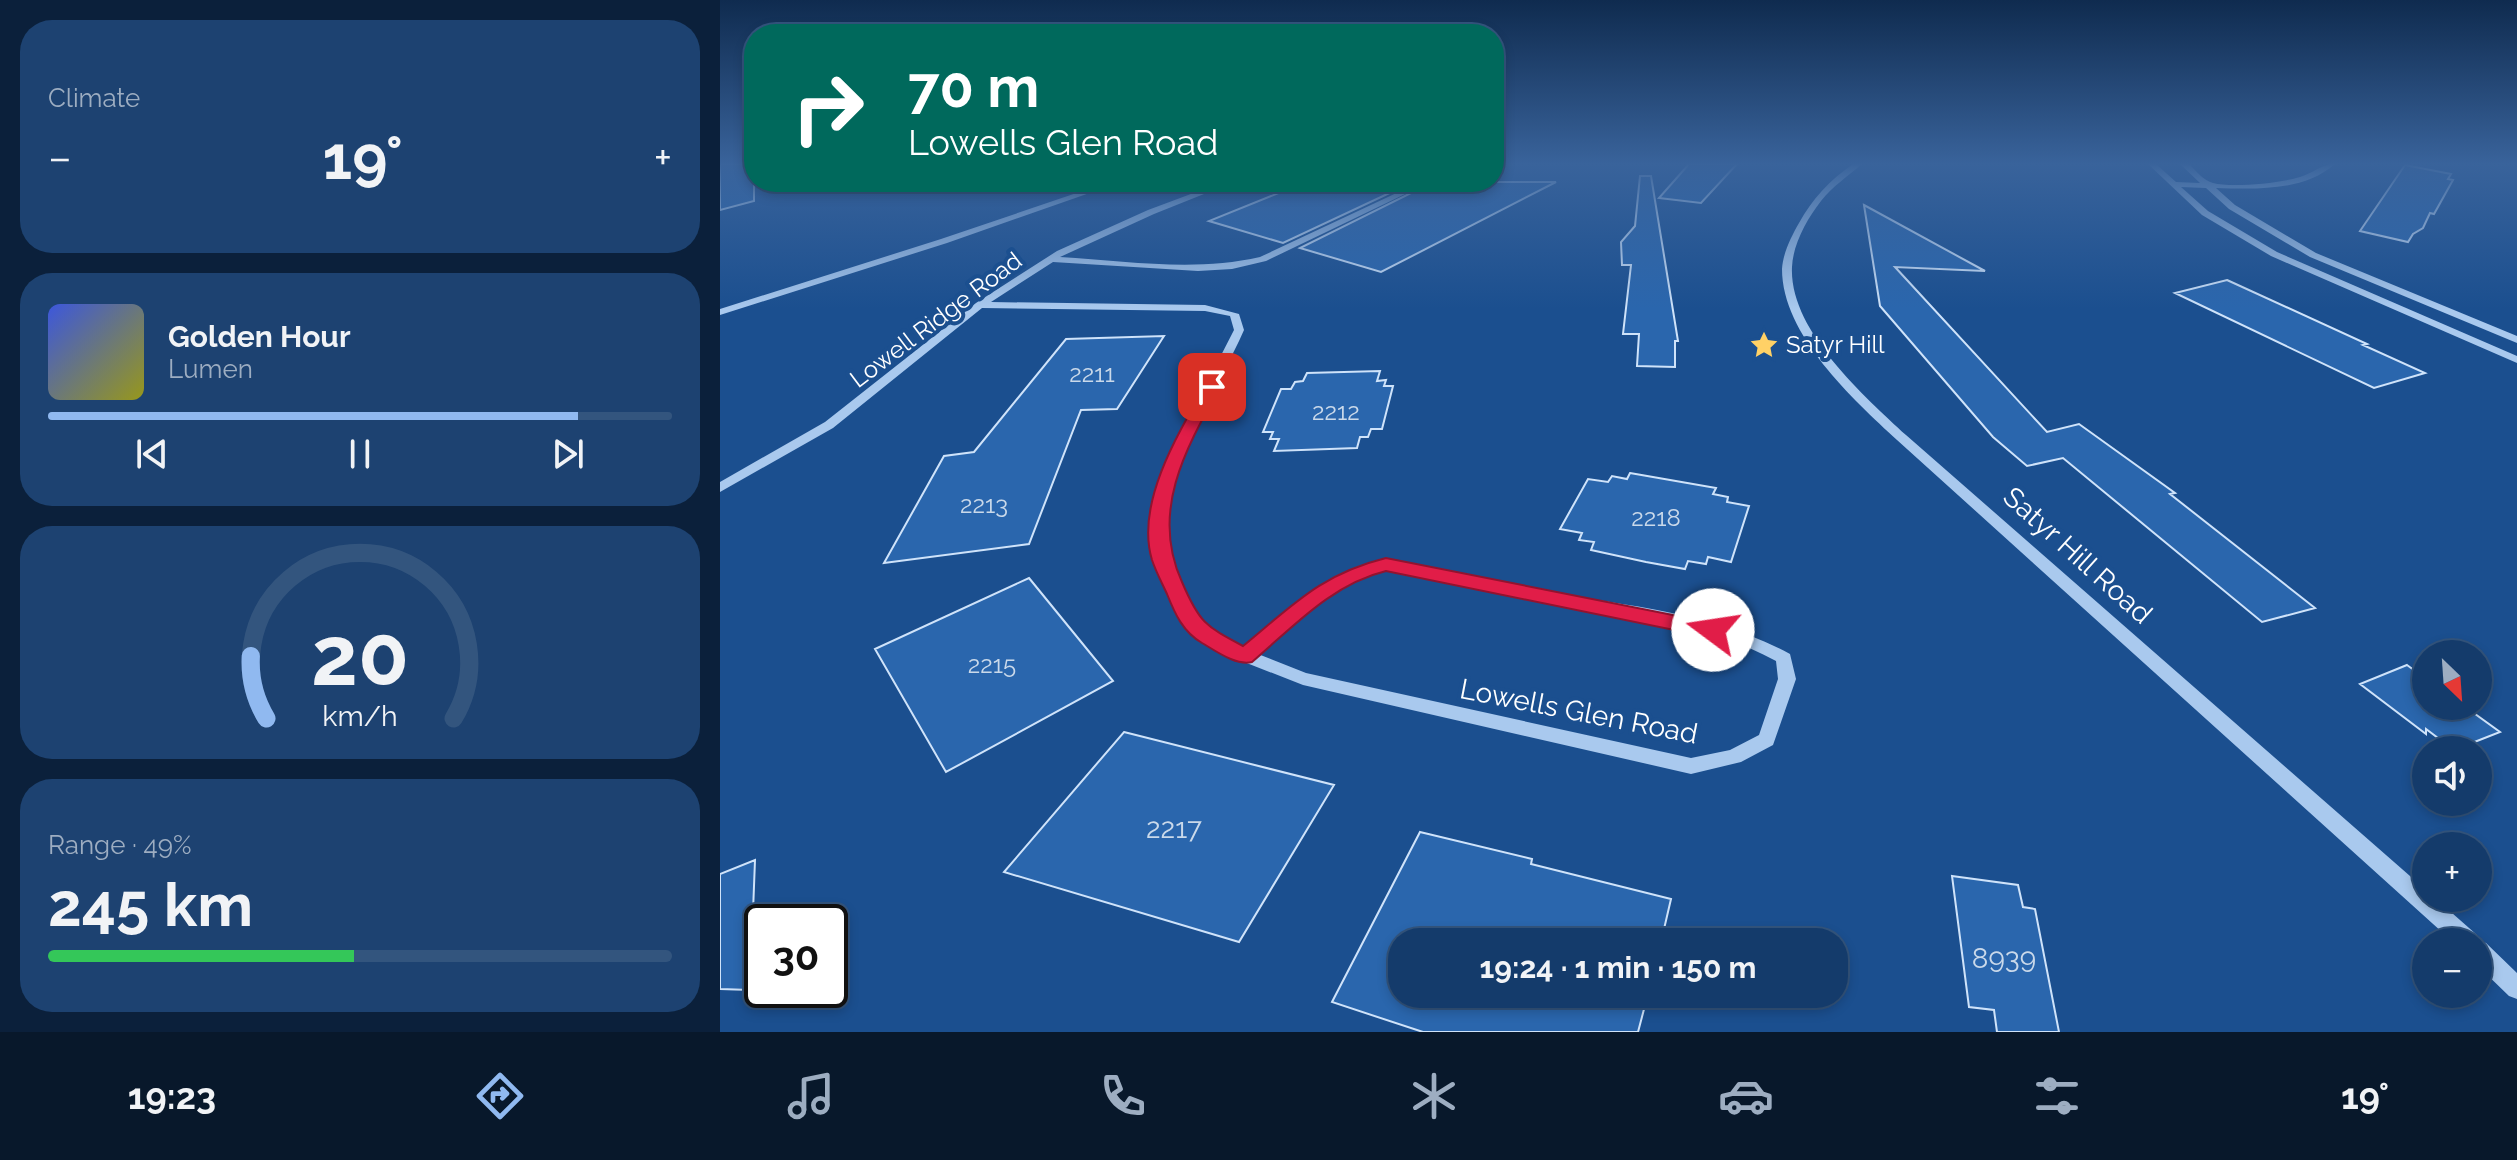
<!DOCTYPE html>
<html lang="en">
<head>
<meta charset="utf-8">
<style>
	:root { --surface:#143b6b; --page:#1d4271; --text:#f1f3f6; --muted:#9dadc1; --line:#33557e; --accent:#90b9f0 }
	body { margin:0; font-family:Raleway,sans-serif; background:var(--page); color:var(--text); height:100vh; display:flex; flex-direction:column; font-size:30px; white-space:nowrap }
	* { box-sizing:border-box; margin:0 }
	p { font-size:26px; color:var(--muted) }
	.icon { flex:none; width:44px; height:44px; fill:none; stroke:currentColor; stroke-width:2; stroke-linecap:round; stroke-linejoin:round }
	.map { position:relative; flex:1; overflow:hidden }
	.panel { display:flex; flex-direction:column; gap:20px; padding:20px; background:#0b203b; width:720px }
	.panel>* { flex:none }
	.banner { position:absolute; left:24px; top:24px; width:760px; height:168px; border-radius:32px; box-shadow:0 4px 12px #0003,0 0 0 2px var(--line); background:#00695c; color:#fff; overflow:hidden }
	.needle { width:52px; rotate:155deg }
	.buttons { position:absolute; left:1692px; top:640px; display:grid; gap:16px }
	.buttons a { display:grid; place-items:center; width:80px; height:80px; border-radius:50%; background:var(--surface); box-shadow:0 4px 12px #0003,0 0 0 2px var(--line); font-size:40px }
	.speed { position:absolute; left:24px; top:904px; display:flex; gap:16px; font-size:40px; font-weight:700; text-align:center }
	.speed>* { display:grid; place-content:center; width:104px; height:104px; border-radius:50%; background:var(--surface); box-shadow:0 4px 12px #0003,0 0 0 2px var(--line); line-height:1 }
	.speed .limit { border:4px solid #111; border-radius:12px; background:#fff; color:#111 }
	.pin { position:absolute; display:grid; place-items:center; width:68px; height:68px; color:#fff; margin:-34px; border-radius:16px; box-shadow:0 4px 12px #0006 }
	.me { position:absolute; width:88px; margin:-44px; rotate:284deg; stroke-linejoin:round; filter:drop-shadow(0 0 6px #0008) }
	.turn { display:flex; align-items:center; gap:28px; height:168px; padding:0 32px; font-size:36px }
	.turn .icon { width:104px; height:104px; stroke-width:2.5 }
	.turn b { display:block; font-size:56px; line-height:68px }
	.big { font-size:60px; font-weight:700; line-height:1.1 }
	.panel .tile { flex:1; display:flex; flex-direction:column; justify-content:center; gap:12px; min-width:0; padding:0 28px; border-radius:32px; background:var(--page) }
	.panel .dial { align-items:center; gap:0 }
	.dial svg { height:208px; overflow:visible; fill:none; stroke:var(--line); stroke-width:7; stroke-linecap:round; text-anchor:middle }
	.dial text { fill:var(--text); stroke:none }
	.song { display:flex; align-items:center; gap:24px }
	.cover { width:96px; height:96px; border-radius:12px; background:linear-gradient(135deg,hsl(230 70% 55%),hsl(60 70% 35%)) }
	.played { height:8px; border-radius:4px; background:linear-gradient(90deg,var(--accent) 85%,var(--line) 85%) }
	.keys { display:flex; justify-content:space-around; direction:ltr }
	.heat { display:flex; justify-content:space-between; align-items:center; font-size:44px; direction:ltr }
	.charge { height:12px; border-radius:6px; background:linear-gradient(90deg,#34c759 49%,var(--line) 0) }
	.trip { position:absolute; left:668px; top:928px; width:460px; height:80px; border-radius:32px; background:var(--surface); box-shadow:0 4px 12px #0003,0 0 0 2px var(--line); font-weight:700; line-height:80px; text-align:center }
	.tabs { display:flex; height:128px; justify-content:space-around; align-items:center; background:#08182b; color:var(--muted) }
	.tabs .icon { width:56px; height:56px }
	.tabs .current { color:var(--accent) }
	.tabs b { font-size:36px; color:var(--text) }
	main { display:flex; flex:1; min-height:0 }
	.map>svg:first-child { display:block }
	.building { fill:#2a66ad; stroke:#cfe3fa; stroke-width:2 }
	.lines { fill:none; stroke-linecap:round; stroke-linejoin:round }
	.minor { fill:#a9c9ee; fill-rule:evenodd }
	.route { fill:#e11d48; stroke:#92132f; stroke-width:2 }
	.labels { text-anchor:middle; stroke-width:8; stroke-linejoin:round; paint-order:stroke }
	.far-street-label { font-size:24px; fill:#fff; stroke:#1b4f8f }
	.far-poi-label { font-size:24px; fill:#fff; stroke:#1b4f8f; text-anchor:start }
	.number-label { font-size:24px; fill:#cad9ea }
	.street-label { font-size:28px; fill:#fff; stroke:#1b4f8f }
	.near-number-label { font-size:28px; fill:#cad9ea }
</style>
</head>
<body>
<main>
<section class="panel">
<div class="tile"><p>Climate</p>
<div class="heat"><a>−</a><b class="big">19°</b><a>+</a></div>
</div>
<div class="tile">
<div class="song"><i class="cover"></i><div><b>Golden Hour</b><p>Lumen</p></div></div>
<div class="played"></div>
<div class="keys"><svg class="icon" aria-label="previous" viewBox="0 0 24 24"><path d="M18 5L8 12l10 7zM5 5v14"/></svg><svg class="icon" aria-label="pause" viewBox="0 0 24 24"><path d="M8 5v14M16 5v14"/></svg><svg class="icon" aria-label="next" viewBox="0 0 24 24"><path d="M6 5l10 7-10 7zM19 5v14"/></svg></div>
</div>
<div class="tile dial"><svg viewBox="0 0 100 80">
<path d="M14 69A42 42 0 1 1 86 69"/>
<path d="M14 69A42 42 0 0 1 8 45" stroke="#90b9f0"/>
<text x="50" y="56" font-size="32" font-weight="700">20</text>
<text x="50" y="72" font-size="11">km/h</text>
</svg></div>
<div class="tile"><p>Range · 49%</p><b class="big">245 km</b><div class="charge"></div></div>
</section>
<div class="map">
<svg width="1797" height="1032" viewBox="0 0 1797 1032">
	<rect width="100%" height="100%" fill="#1b4f8f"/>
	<path class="building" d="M0 164H34V201L0 210Z
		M969 164H1017L981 203 939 198Z
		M1685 165 1731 174 1728 179 1733 180 1714 214 1710 213 1703 228 1693 234 1688 242 1640 231Z
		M920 176H931L958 341H955V367L917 366 919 334H903L911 265H902L901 242 915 226Z
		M586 182H693L563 243 489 221Z
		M713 182H836L661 272 580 248Z
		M1144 205 1265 271 1175 267 1327 432 1359 424 1455 493 1450 494 1595 608 1542 622 1343 458 1307 466 1273 437 1160 306Z
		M1507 280 1647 344 1643 345 1705 373 1654 388 1455 293Z
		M444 336 397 409 361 410 309 544 164 563 224 456 254 452 346 339Z
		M660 371 657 381 666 380 664 386H673L662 429H651L648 437H640L637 448 554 451 559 439H550L553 432H543L561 389H571L575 382 583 381 587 373Z
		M910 473 996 488 993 494 1008 497 1007 502 1029 506 1011 562 988 557 986 564 968 561 965 569 926 562 871 550 874 542 859 540 862 533 840 529 868 479 888 482 892 476 907 479Z
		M309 578 393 681 226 772 155 649Z
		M1687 665 1706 679V706H1744L1780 732 1734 750 1706 729V734L1640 684Z
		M404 732 614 785 519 942 284 872Z
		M700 832 812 859 811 864 951 899 941 942H682V994H928L918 1032H703L612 1002Z
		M35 860 30 990 0 989V874Z
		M1232 876 1298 885 1303 907 1315 909 1339 1032H1277L1274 1010 1249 1007Z"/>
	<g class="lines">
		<path class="minor" d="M1133 164H1142C1128 176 1113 186 1101 201 1087 219 1073 244 1072 267 1069 330 1144 396 1186 435L1706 890V898H1715L1757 935 1759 941 1766 943 1797 973V999L1789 996 1758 966V942H1733L1177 440C1133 399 1062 335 1062 269 1063 253 1071 237 1079 223 1092 199 1110 180 1133 164Z
			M1428 164H1436L1456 182 1480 183 1460 164H1469C1475 170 1484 181 1493 183 1512 188 1561 183 1580 177 1593 173 1602 164 1615 164 1583 192 1535 189 1496 188L1515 205 1596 253 1797 336V343L1590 257 1509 209 1486 188 1461 187 1488 211 1557 252 1797 356V363L1551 256 1482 215Z
			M389 182H401L227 243 0 315V309L221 239Z
			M503 182H514L434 214 340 257C407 261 475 272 540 257L700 182H710L546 261 512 269 478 271 333 262 271 302 485 305 519 314 524 330C491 405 430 481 454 567 466 611 484 627 524 648 565 613 607 573 661 560 676 557 754 579 775 583 874 604 979 605 1070 654L1076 679 1053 745 1021 762 971 774 583 685 519 660 472 632 456 610 442 581 434 547V514L440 482 452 451 514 330 510 316 485 311 262 308 113 428 0 492V482L105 422 256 303 337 251 428 210ZM666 569C724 582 781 596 839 606 914 619 989 624 1056 661L1058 679 1039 735 1010 750 971 758 586 673 538 654C577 620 615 585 666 569Z"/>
	</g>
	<linearGradient id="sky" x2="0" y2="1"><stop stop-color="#0f2b4f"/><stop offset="0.53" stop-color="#39639b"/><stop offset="1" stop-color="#39639b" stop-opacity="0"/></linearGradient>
	<rect width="1797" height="309" fill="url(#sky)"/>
	<path class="route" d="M492 382 500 387C465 450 430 512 462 582 479 622 485 626 523 646 573 605 601 574 666 558L993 623 1001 625 1004 630 1001 635 993 638 666 571C612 584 573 627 532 662 516 666 496 651 482 643 463 632 455 614 447 594 442 583 436 572 432 560 415 504 458 433 485 387Z"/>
	<defs>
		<symbol id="sight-bare" viewBox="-9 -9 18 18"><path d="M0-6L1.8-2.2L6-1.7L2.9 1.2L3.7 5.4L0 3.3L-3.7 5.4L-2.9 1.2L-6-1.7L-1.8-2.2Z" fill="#ffd166" stroke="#1b4f8f" stroke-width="2.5" paint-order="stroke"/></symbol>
	</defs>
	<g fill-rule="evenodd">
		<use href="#sight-bare" x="1024" y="325" width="40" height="40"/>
	</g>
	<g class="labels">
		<g class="far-street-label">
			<text transform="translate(216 320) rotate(-37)" y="8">Lowell Ridge Road</text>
		</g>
		<g class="far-poi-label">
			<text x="1066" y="353">Satyr Hill</text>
		</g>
		<g class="number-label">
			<text x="372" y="382">2211</text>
			<text x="616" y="420">2212</text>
			<text x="264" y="513">2213</text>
			<text x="936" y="526">2218</text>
			<text x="272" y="673">2215</text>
		</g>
		<g class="street-label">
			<text transform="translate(1358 555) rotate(42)" y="10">Satyr Hill Road</text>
			<text transform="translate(859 711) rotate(11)" y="10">Lowells Glen Road</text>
		</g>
		<g class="near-number-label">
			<text x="454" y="838">2217</text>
			<text x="1284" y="968">8939</text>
		</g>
	</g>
</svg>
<div class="buttons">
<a><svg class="needle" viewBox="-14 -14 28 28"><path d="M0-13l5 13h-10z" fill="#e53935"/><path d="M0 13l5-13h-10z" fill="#9dadc1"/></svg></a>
<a><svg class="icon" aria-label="sound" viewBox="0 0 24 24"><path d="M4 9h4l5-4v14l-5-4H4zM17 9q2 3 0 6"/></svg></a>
<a>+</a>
<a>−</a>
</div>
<div class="speed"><div class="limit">30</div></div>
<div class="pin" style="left:492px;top:387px;background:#d93025"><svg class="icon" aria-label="arrive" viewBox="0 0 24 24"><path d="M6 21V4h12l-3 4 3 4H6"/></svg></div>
<svg class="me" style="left:993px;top:630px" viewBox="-20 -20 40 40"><circle r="19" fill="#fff"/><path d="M0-13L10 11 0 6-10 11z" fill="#e11d48"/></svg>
<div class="trip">19:24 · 1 min · 150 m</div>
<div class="banner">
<div class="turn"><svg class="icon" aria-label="right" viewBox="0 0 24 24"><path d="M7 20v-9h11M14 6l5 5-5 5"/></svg><div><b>70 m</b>Lowells Glen Road</div></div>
</div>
</div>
</main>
<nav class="tabs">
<b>19:23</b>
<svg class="icon current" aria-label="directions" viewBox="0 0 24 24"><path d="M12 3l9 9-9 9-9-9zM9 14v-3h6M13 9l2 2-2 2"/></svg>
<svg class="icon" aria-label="music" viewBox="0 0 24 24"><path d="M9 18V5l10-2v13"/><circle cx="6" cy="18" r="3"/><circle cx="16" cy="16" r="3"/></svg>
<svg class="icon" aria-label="phone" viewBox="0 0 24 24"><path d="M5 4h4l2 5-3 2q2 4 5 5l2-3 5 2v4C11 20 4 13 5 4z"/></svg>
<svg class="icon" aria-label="climate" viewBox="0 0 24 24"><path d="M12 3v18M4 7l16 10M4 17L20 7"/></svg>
<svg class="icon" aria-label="car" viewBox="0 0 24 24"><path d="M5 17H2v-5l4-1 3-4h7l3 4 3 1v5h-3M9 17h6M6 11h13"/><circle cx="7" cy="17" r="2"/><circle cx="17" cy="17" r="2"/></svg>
<svg class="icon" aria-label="filters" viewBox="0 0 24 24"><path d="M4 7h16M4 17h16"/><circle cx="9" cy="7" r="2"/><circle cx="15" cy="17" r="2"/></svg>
<b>19°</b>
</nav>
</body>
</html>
